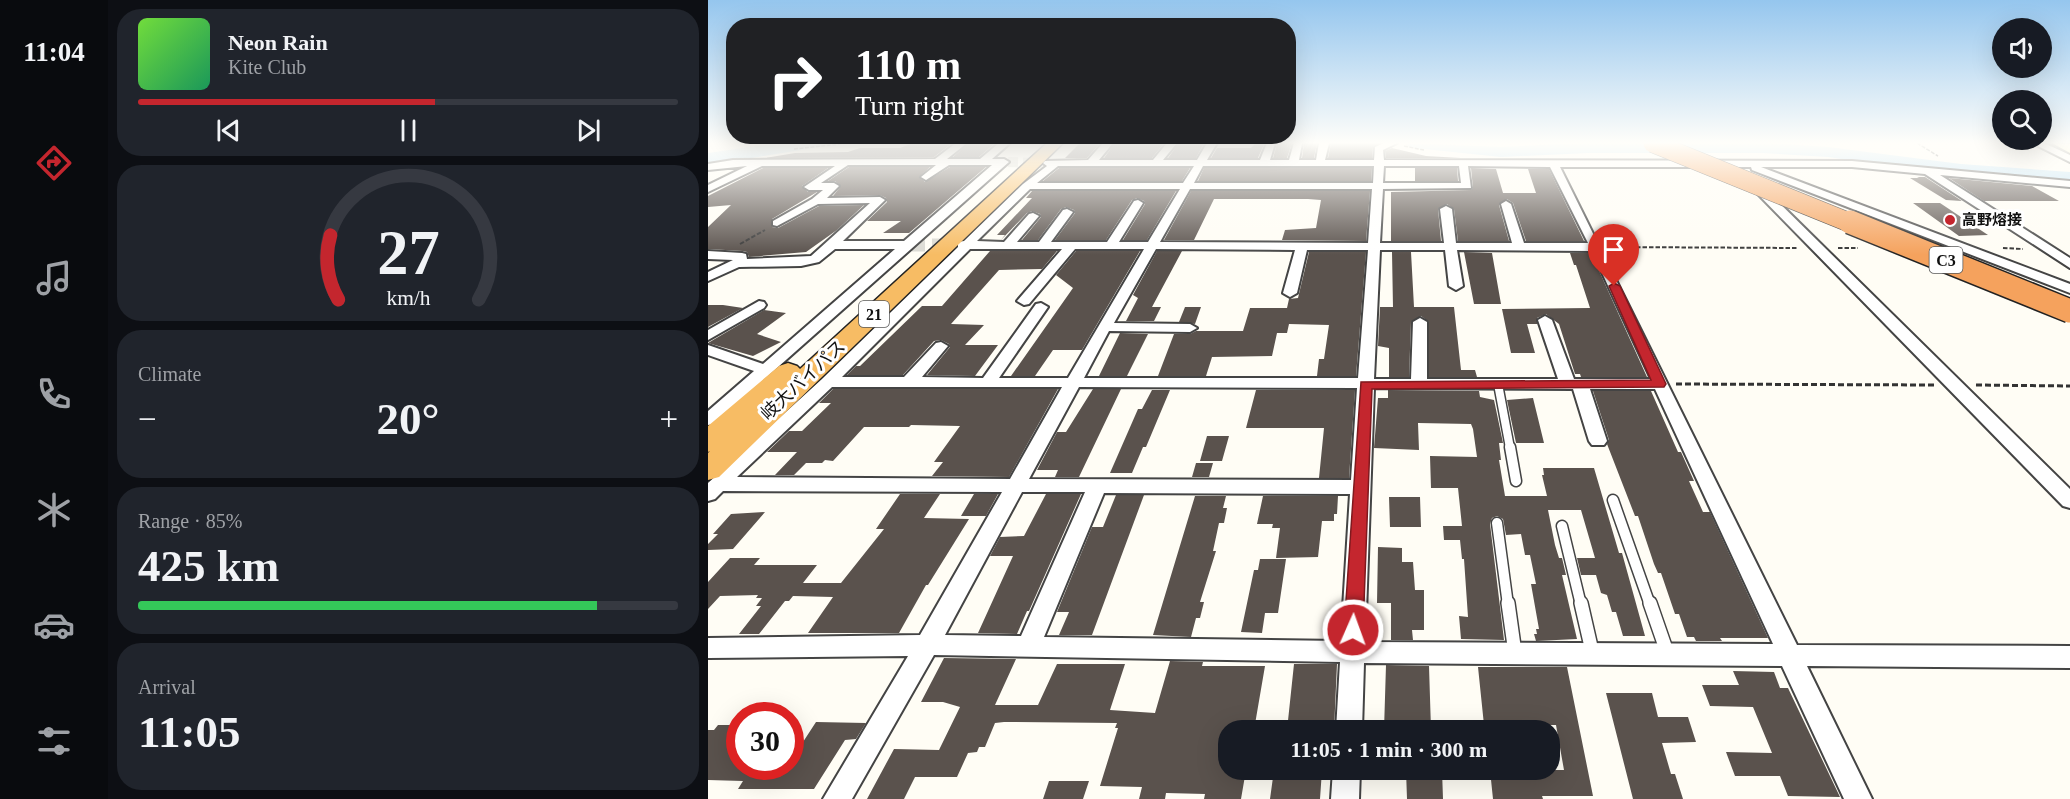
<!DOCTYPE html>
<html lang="en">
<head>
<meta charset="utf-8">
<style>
	:root { --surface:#171b24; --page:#20242c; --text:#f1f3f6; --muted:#9ea1a6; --line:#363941; --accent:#c4262e }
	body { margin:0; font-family:"Times New Roman","Noto Sans JP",serif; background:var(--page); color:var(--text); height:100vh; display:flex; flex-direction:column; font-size:22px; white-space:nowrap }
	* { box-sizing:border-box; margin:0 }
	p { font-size:20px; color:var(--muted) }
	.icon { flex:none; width:33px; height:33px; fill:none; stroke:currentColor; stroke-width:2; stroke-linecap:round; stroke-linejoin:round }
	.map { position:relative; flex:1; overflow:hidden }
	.sheet { display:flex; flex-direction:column; gap:9px; padding:9px; background:#0d0f14; width:600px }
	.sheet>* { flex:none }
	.hud { position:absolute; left:18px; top:18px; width:570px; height:126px; border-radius:24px; box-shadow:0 6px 24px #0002; background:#202124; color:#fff; overflow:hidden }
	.buttons { position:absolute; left:1284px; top:18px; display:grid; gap:12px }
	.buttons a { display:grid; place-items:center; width:60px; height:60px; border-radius:50%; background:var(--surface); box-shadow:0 6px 24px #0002; font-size:30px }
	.speed { position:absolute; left:18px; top:702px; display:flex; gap:12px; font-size:30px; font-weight:700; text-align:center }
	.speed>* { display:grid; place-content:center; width:78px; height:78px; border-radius:50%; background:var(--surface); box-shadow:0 6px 24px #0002; line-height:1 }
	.speed .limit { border:9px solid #d22; background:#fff; color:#111 }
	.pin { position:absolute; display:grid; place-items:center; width:51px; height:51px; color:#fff; margin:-62px -26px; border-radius:50% 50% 50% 0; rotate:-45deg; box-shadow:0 0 6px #0007 }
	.pin .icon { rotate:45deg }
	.me { position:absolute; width:66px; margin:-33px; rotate:2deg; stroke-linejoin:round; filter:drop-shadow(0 0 4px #0008) }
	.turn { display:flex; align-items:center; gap:21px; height:126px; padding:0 30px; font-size:27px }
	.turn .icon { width:78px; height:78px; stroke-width:2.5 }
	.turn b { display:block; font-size:42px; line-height:51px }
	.big { font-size:45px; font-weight:700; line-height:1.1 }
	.sheet .tile { flex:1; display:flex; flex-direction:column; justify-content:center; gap:9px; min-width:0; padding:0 21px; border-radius:24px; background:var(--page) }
	.sheet .dial { align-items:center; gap:0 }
	.dial svg { height:156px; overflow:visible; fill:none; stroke:var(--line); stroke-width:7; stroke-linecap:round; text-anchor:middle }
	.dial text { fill:var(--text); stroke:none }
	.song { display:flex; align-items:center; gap:18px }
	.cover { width:72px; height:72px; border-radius:9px; background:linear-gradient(135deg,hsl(100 70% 55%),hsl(150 70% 35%)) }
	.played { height:6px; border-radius:3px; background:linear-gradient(90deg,var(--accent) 55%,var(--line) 55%) }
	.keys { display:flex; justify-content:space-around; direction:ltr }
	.heat { display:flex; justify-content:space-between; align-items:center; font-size:33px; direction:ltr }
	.charge { height:9px; border-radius:4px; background:linear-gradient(90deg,#34c759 85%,var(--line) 0) }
	.trip { position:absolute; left:510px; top:720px; width:342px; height:60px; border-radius:24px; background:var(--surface); box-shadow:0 6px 24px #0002; font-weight:700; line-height:60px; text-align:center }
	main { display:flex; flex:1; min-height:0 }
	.tab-bar { display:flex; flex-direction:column; width:108px; justify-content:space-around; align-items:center; background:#090b0e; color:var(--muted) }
	.tab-bar .icon { width:42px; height:42px }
	.tab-bar .active { color:var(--accent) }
	.tab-bar b { font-size:27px; color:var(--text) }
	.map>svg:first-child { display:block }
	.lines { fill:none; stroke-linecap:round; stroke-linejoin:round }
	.river { fill:#b9e0f7; fill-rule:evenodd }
	.building { fill:#5a524d }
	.minor-tunnel-far1 { stroke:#dbdad3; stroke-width:10; stroke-dasharray:10 5; stroke-linecap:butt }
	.minor-tunnel { stroke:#dbdad3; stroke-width:13; stroke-dasharray:13 7; stroke-linecap:butt }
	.service-far2-casing { stroke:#444; stroke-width:11 }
	.service-far1-casing { stroke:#444; stroke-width:13 }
	.service-casing { stroke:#444; stroke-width:16 }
	.minor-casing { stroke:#444; stroke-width:4 }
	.secondary-casing { stroke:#333; stroke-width:4 }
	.trunk-casing { stroke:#222; stroke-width:3 }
	.path-far2 { stroke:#333; stroke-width:1.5; stroke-dasharray:4 1.5; stroke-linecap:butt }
	.path-far1 { stroke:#333; stroke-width:2; stroke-dasharray:4.5 2; stroke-linecap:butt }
	.path { stroke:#333; stroke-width:3; stroke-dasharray:6 3; stroke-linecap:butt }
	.service-far2 { stroke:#fff; stroke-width:8 }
	.service-far1 { stroke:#fff; stroke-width:10 }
	.service { stroke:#fff; stroke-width:13 }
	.minor { fill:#fff; fill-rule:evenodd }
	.secondary { fill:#fff6b0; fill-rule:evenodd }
	.trunk { fill:#f7bc64; fill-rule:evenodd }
	.motorway-bridge-far1-casing { stroke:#222; stroke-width:20; stroke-linecap:butt }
	.motorway-bridge-casing { stroke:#222; stroke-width:26; stroke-linecap:butt }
	.motorway-bridge-far1 { stroke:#f5a25d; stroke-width:19 }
	.motorway-bridge { stroke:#f5a25d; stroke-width:23 }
	.route { fill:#c4262e; stroke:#7f191e; stroke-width:1.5 }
	.poi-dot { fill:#c4262e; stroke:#fff; stroke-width:2 }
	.labels { text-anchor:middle; stroke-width:6; stroke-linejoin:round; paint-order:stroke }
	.far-poi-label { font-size:15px; font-weight:bold; fill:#111; stroke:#fff; text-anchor:start }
	.shield { fill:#fff; stroke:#585858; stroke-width:1.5 }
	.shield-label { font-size:16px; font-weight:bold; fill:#111 }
	.street-label { font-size:18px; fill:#111; stroke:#fff }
</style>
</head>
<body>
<main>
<nav class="tab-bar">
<b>11:04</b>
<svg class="icon active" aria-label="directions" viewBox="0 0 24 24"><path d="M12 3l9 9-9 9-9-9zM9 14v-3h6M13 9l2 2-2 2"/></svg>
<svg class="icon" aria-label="music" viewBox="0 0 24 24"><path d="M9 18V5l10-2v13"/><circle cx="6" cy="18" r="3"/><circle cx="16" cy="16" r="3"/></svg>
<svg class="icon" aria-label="phone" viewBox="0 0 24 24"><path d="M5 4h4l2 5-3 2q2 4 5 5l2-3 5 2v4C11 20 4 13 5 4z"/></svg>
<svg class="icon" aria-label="climate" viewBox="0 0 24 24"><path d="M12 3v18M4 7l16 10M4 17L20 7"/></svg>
<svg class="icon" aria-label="car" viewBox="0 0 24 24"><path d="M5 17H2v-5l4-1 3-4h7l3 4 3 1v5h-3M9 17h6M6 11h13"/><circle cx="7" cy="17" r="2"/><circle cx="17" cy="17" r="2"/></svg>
<svg class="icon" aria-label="filters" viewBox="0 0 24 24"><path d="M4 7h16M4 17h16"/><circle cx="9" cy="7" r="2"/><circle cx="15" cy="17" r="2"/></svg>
</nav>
<section class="sheet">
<div class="tile">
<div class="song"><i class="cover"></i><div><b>Neon Rain</b><p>Kite Club</p></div></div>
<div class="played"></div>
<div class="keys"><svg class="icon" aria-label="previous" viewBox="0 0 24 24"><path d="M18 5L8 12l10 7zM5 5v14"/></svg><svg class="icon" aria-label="pause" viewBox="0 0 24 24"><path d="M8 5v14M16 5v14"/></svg><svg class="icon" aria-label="next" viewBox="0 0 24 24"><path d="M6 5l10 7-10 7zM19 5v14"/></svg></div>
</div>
<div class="tile dial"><svg viewBox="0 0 100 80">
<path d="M14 69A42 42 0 1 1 86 69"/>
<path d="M14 69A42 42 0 0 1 10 36" stroke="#c4262e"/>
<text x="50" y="56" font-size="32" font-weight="700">27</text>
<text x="50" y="72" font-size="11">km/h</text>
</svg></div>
<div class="tile"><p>Climate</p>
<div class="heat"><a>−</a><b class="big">20°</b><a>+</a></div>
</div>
<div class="tile"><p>Range · 85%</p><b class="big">425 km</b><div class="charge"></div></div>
<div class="tile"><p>Arrival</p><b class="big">11:05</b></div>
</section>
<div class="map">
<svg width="1362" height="799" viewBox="0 0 1362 799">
	<rect width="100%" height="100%" fill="#fffdf5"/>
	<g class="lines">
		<path class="river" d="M71 143H115L112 147 106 148 0 165V153Z
			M698 143 793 147 872 143H1061L1120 147 1253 164 1362 172V184L1253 176 1120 157 1055 153H880L793 157 707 148 701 147Z"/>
	</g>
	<path class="building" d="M205 143H244L226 157 57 158 87 153 140 152 152 148H192Z
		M261 143H287L271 157H245Z
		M372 143H392L379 158H357Z
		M407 143H456L444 158H396Z
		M471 143H496L488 158H460Z
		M573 143H584L579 158H565L569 144Z
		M596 143H609L606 158H594Z
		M623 143H670L665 147 664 158H620Z
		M547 144H556L550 158H503L509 148H543Z
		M684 148 718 156 753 158H678L677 151Z
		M141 167H222L211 177 217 182 242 167H278L201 233H175L193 221H159L179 202 178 198 172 195 125 196 133 186 127 181H120Z
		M55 168H120L94 186 100 192H109L64 219V227L70 228 111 206 156 205 129 230 98 252 41 257 39 252 35 251 0 249V227L23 205 0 207V196Z
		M351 168H482L474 181H335Z
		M496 168H664L663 181H490Z
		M707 168H749L750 181H707Z
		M763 168 788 169 795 193H828L820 169H841L876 241H818L805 203 799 199 791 205 801 241H750L746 209 739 204 730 209 733 241H683V192L763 190 765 188Z
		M1209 177H1217L1254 201 1238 200 1202 178H1211Z
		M1241 178 1324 186 1351 201H1276Z
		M324 191H468L439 240H415L437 204 436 201 429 198 424 200 398 240H347L367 213 366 210 358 207 353 209 330 240H314L333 217 332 214 324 211 319 213 293 240 297 235H289L324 198H318Z
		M483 191H662L658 241 574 240 577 230 608 228 613 200 600 199H506L486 240H456Z
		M1205 203H1232L1280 235 1251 236Z
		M282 251H349L334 269 291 270 243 324 276 325 257 345H290L267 376 219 375 242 347 241 344 233 340 226 341 195 375H139L148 366H152L214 306H234Z
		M368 251H432L374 350H345L327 376H303L365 288 348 275Z
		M449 251H474L444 307H453L446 321H418L430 298 425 295Z
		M601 252H658L648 376H609L611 359H616L621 325 581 324 579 333H569L564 356 504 357 498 376H450L466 334H482L488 331H535L542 308H579L581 299 590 298Z
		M684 252H703L706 307H746L753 370H767L769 377H721V322L713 316 703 322 701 377H681V348L670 346 672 307H685Z
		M756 252 784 253 793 304H766Z
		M862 253H883L939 377H873L872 374H867L851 324 838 314 829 318V324H819L827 353H803L794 309 882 308 868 265H866Z
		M0 305H15L35 308 0 327Z
		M477 307H493L487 324 471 322Z
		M56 310 78 313 49 334 73 342 45 356 0 343Z
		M412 333 440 334 419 376H391Z
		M125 389H350L301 477 224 476 235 462H226L252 426 203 425 201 427H156L125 461 117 460 114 463H98L86 475H67L89 452H59L81 431H94L123 403H111Z
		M385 389H413L371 477H347L350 470H329L349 432H358Z
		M444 390H462L438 447H435L424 473H402L430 409H434Z
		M548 390H647L641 478H611L616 428H538Z
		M680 390 771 391 772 397 786 400 795 443H791L793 460H791L797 496H839L834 475H836L835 468H886L911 553H914L937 636H915L908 612H904L899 595 893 593 888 575H873L869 558H887L873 510H840L847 545 851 558H854L858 575H854L869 639 828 641 826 634H829L828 629H831L823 584H828L822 555H817L813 534 798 535 795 519 789 516 784 518 782 524 796 640 753 639 751 616 760 617 756 559H754L752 540H736L735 526H754L750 488H723L722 456 769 457 765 429 763 424 710 423 711 450 666 448 670 398H680Z
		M885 391H943L970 452H973L986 481H981L995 512H1002L1060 638H1012L1014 641H988L986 637H979L971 614H967L953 573H950L946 564 930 516H927L899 444 901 440Z
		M825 398 836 443H808L799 400Z
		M499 436H521L514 461H492Z
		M488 463H505L501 477H484Z
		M192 494H232L216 518 261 519 220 585H218L191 633H100L125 597 85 596 81 601H77L51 634H31L53 606H48L54 598H48L50 595 12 596 0 609V582L22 558H52L46 565H109L95 583H133L176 529H168Z
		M266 494H290L278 516H253Z
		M338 494H373L321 611H319L309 634 270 633 305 556H282L292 537 316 536Z
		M408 495H436L384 635H351L361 612H349L384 527H395Z
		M487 496H518L515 508H519L516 523H511L505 551H508L492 602H496L492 618H488L483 637 445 635Z
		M555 496H630L629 514H626V521H614L610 557 568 558 572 528H564L565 524H549Z
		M681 497H712L713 527H682Z
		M57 512 25 549 0 550V544L10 534H5L23 514Z
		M670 547 694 548V562H705L707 590H716V630H704L705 640H683V603H669Z
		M552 559H578L570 613H557L554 633 533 632 546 570H550Z
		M236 658 308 659 287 705H330L349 664H417L402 710 447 713 462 661 495 662 494 666H557L546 730H520V770H538L533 799H496L497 794 458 793 457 799H431L434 787 392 786 410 728H407L409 723 296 722 287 723 277 747H271L269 752 260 753 249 777H207L196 799H159L186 749 231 750 252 707 235 702H213Z
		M586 664H629L626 730H579Z
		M678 665 721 666 723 730H676Z
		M770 667H859L885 796H834L835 799H785L782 770H856L848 725H776Z
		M1025 671 1066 672 1072 688H1080L1132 797 1080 796 1072 776H1027L1018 752 1064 753 1045 707 1002 706 994 685H1031Z
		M898 693H944L950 717H980L988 742 954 743 963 774H967L975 799H925Z
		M108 722 158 723 148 739 137 740 106 789H30L35 781 0 780V730H6L10 725H32V766H82V762Z
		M566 770H614L612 799H562Z
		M698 770H734L735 799H699Z
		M341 781H381L375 799H335Z"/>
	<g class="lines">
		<path class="minor-tunnel-far1" d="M300 162 339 163"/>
		<path class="minor-tunnel" d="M204 245H250"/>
		<defs>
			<path id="service-far2" d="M790 384 802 448"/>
			<path id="service-far1" d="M802 447 808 481
				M905 500 942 605
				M789 523 800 605
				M854 526 873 605"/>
			<path id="service" d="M800 603 807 653
				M873 603 884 651
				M942 603 959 652"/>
			<path id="minor" d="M248 143H259L239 159H272L291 143H302L284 159H296L301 162 6 424 0 425V411L46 371 0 355V345L55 364 187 249H127L111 262 93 266 31 267 0 281V272L25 260 0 259V251L34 253 38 254 39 259 103 256 162 203 110 204 69 226 65 225V221L104 199 115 190H101L96 187 127 166H54L0 192V185L39 166 0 170V164L25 160 227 159ZM140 165H228L213 177 218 180 241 165H284L196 241H135L177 200 172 197 119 198 131 186 126 183H113Z
				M395 143H405L391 160H445L459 143H469L455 160H489L499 143H509L499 160H552L559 143H567L562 160H581L586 143H594L591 160H608L611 143H621L617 160H666L667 147 676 143H689L675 150 676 160 1144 161 1362 181V187L1232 175 1362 258V268L1217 174 1144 167H1053L1362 284V293L1044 170 1043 167H852L1089 645 1362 646V668L1099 666 1164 799H1136L1074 666 656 663 654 730H628L632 662 226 655 144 799H115L200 656 0 658V638L212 635 294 492 15 491 7 499 0 501V483L114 379 250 247V242L256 241 315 184 339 166 335 163 337 161 380 160ZM350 166H486L475 183H329ZM495 166H666L665 183H486ZM676 166H751L753 183H675ZM760 166 842 167 880 243H816L803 204 798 201 793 204 804 243H748L744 209 738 206 732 209 736 243H672L675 189 763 188ZM322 189H472L440 242H411L435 203 430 200 426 201 399 242H343L365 212 359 209 355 210 331 242H309L331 216 325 213 321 214 296 242 269 241ZM482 189H664L660 243 452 242ZM262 249H354L309 301 316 305 321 304 367 249H436L360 378H291L340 307 333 303 328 304 275 378 214 377 240 346 233 342 228 343 196 377H134ZM448 249 587 250 575 293 582 297 589 293 599 250H660L650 378H376L401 331 482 332 489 328 482 324 406 323ZM672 250H737L741 286 748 290 755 286 749 250 884 251 943 379H866L844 320 837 316 830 320 850 379H719V322L712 318 705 322 703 379H666ZM124 387H354L302 479 29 477ZM371 387 649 388 643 480 321 479ZM666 388 865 389 881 441 884 445H896L899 441 882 389H947L1065 644 657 642ZM314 492H377L313 636 237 635ZM396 493 642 494 633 641 336 637Z
				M1324 143H1336L1362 155V162Z
				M1046 181 1050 182 1362 489V508L1355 506 1042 186V182Z
				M51 301 56 302 58 305 56 308 0 340V330Z
				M625 770H652L651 799H623Z"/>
			<path id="secondary" d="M1344 143 1362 144V153Z"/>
			<path id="trunk" d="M339 143H355L11 477 0 480V453L2 451 0 452V426L71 366 80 363 89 366 92 369Z"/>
		</defs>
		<use href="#service-far2" class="service-far2-casing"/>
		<use href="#service-far1" class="service-far1-casing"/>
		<use href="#service" class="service-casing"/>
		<use href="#minor" class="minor-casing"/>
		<use href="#secondary" class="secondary-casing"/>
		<use href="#trunk" class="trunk-casing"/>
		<path class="path-far2" d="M1209 143 1230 156
			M696 146 716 150
			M86 149 141 143"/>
		<path class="path-far1" d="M32 244 57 230
			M902 247 1090 248
			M1130 248H1150
			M1295 248 1315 249"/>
		<path class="path" d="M968 384 1226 385
			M1268 385 1362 386"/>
		<use href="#service-far2" class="service-far2"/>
		<use href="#service-far1" class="service-far1"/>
		<use href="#service" class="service"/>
		<use href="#minor" class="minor"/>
		<use href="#secondary" class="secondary"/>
		<use href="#trunk" class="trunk"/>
		<defs>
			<path id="motorway-bridge-far1" d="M945 143 1145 224"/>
			<path id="motorway-bridge" d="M1142 222 1362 311"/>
		</defs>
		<use href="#motorway-bridge-far1" class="motorway-bridge-far1-casing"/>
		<use href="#motorway-bridge" class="motorway-bridge-casing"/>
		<use href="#motorway-bridge-far1" class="motorway-bridge-far1"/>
		<use href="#motorway-bridge" class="motorway-bridge"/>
	</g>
	<linearGradient id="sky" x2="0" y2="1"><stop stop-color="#95c6ee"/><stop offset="0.56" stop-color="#fffefa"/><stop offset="1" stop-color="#fffefa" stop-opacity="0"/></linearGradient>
	<rect width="1362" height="255" fill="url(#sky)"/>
	<path class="route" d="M906 283 912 286 958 384 956 387 664 389 655 630 652 635 645 638 639 635 636 630 653 382 943 380 901 286Z"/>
	<circle class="poi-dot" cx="1242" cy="220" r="6"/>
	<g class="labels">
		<g class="far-poi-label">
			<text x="1254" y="225">高野熔接</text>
		</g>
		<g class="shield">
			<rect x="1221.5" y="247" width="33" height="26" rx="4.5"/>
			<rect x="151" y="301" width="30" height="26" rx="4.5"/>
		</g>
		<g class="shield-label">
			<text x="1238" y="266">C3</text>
			<text x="166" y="320">21</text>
		</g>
		<g class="street-label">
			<text transform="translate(95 380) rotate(-43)" y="6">岐大バイパス</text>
		</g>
	</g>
</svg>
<div class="buttons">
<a><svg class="icon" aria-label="sound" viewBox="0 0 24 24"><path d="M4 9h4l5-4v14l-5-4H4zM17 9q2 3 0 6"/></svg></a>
<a><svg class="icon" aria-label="search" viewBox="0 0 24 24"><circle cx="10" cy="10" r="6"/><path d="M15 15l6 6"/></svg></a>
</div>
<div class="speed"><div class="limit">30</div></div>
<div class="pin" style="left:906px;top:286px;background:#d93025"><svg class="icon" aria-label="arrive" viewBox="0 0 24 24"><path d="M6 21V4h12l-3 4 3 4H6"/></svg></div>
<svg class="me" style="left:645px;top:630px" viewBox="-20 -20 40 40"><circle r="17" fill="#c4262e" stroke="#fff" stroke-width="3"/><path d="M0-11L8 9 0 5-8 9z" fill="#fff"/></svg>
<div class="trip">11:05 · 1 min · 300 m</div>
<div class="hud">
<div class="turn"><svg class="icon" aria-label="right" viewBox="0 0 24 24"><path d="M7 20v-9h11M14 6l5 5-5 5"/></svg><div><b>110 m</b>Turn right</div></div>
</div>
</div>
</main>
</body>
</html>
